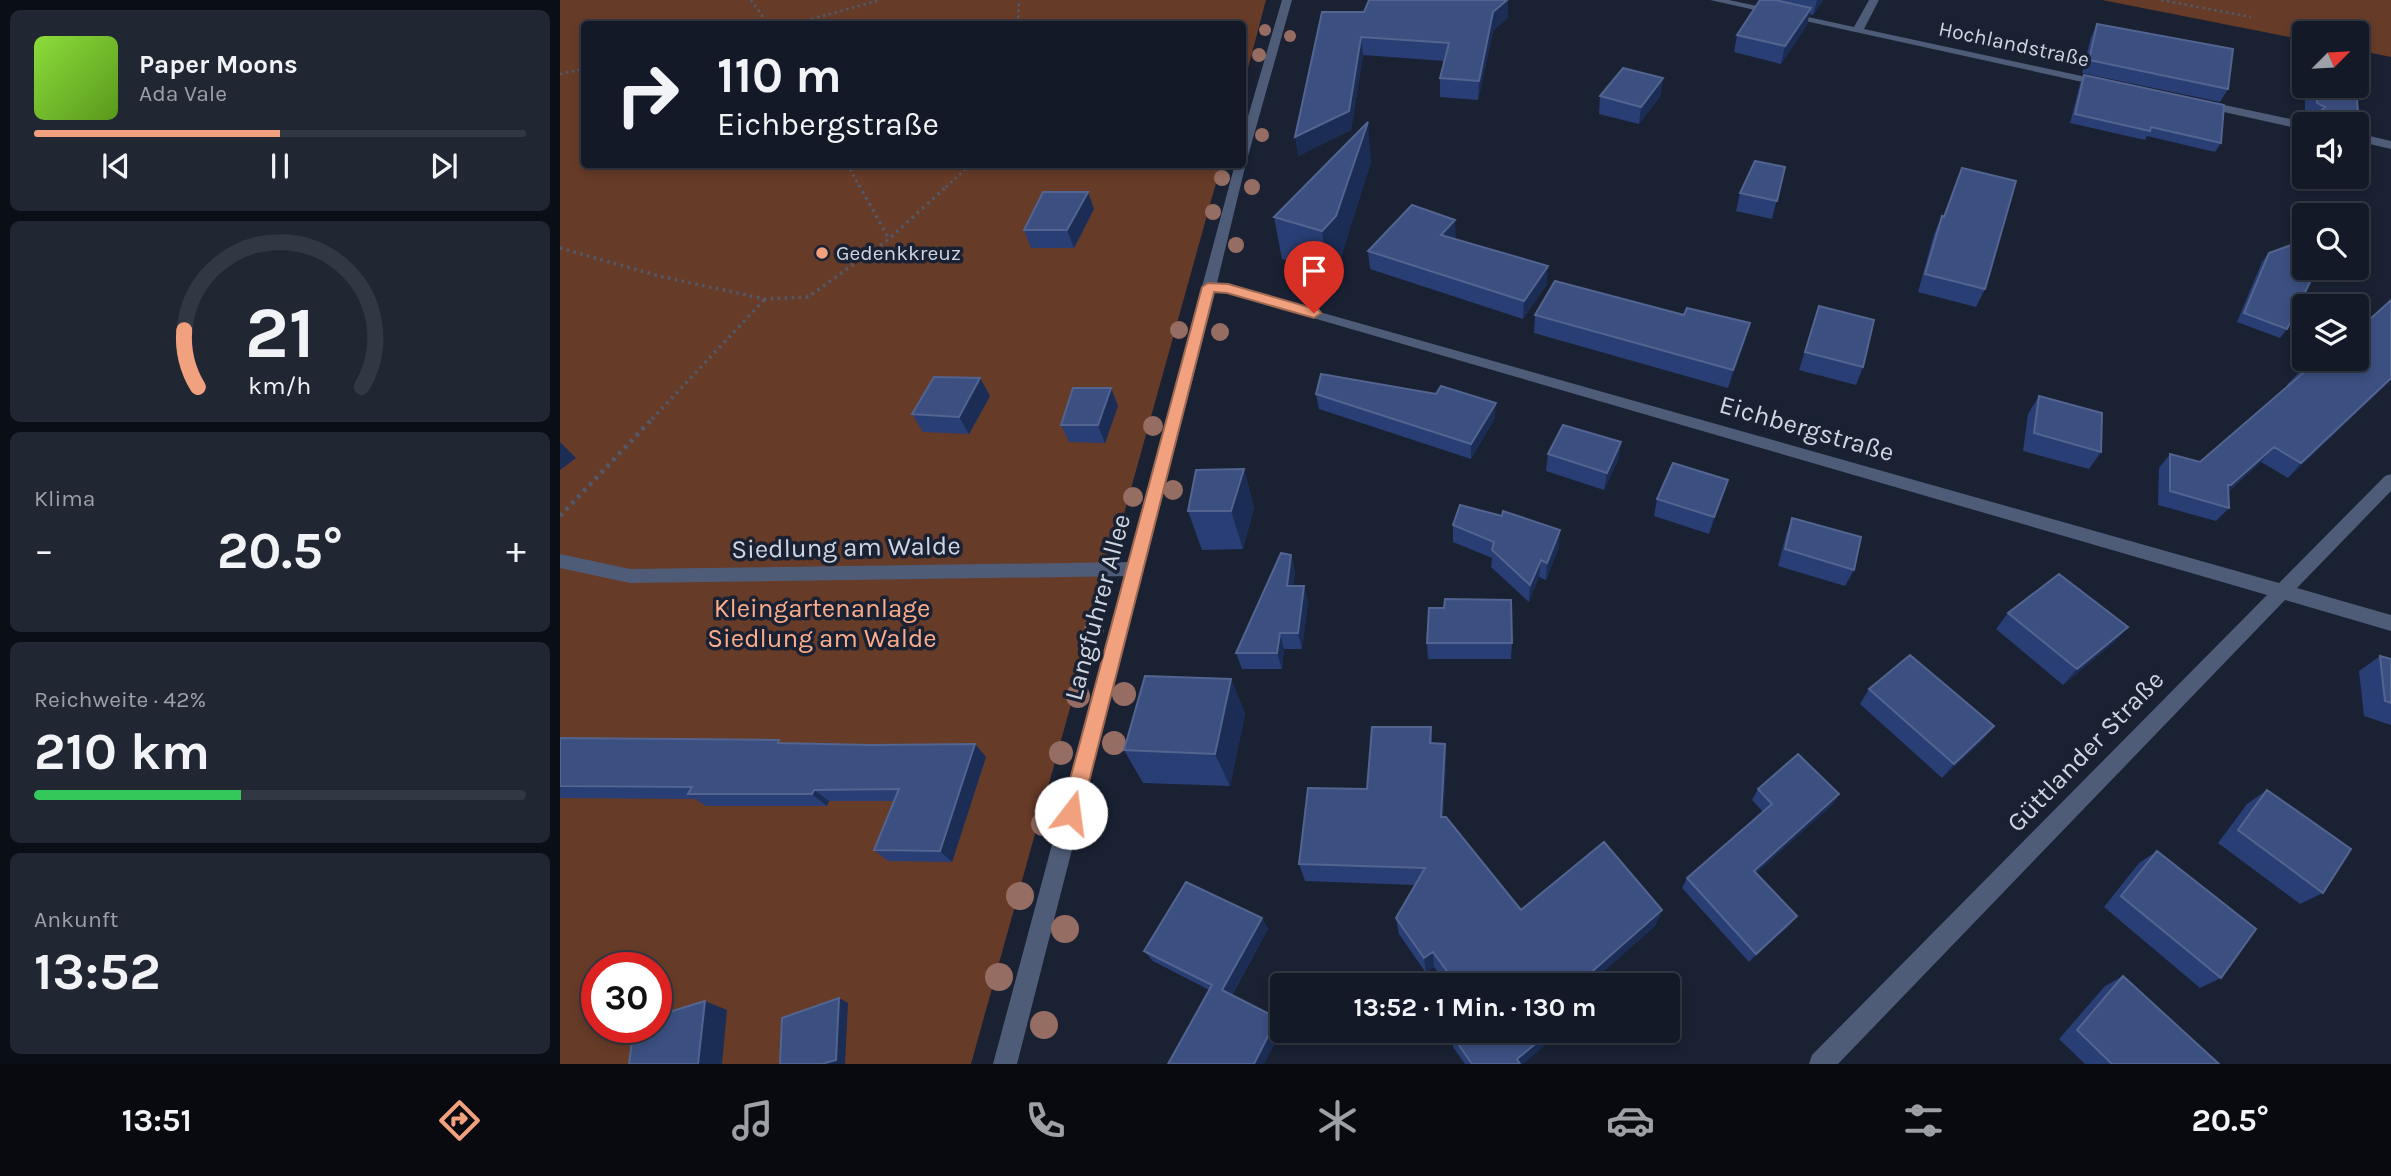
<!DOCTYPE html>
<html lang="de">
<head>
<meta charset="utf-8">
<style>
	:root { --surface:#131926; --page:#202632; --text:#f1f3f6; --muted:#9da0a7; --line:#323843; --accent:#f2a17e }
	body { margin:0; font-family:Karla,sans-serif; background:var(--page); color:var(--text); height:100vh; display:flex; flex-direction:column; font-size:26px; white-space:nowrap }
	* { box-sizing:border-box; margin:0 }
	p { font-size:23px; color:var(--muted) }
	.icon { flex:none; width:38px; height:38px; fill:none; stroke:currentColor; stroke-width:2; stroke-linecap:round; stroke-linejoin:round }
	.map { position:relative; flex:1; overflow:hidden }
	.details { display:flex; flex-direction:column; gap:10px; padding:10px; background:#0a0e15; width:560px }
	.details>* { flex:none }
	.hud { position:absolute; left:21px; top:21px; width:665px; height:147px; border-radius:7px; box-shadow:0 4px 10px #0003,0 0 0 2px var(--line); background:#131926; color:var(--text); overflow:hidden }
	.needle { width:46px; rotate:66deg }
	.fabs { position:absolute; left:1732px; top:21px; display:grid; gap:14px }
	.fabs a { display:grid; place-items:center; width:77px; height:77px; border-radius:7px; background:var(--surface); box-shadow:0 4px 10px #0003,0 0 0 2px var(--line); font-size:35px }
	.speed { position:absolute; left:21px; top:952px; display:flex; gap:14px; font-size:35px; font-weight:700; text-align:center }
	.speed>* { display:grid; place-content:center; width:91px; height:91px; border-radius:50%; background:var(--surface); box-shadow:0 4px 10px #0003,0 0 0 2px var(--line); line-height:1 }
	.speed .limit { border:10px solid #d22; background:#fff; color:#111 }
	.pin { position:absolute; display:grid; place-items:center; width:60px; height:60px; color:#fff; margin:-72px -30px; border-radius:50% 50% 50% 0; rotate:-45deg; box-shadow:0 0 7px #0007 }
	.pin .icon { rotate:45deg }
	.me { position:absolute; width:77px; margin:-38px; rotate:15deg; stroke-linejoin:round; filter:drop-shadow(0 0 5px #0008) }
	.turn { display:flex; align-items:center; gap:24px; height:147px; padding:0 21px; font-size:32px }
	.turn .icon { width:91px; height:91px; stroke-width:2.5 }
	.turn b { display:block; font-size:49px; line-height:60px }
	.big { font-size:52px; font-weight:700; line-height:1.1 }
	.details .card { flex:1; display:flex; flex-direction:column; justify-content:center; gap:10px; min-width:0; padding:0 24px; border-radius:10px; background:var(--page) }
	.details .dial { align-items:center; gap:0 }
	.dial svg { height:182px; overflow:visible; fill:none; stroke:var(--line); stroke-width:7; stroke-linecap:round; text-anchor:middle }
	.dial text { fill:var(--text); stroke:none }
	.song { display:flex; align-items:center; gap:21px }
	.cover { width:84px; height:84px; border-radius:10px; background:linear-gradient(135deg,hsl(90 70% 55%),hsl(90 70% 35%)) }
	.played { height:7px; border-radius:4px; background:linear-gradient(90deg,var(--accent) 50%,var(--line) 50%) }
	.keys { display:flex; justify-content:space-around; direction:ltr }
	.heat { display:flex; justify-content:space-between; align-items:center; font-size:38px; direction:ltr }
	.charge { height:10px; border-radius:5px; background:linear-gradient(90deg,#34c759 42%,var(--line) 0) }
	.trip { position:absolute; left:710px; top:973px; width:410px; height:70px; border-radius:7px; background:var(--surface); box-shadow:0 4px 10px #0003,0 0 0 2px var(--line); font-weight:700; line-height:70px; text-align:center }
	.tab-bar { display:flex; height:112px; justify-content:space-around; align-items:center; background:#080a0f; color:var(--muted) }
	.tab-bar .icon { width:49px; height:49px }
	.tab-bar .active { color:var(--accent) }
	.tab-bar b { font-size:32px; color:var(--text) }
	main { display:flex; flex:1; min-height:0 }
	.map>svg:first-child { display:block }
	.green { fill:#663b28; fill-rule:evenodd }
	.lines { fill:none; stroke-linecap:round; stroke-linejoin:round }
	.path-far2 { stroke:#525969; stroke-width:2.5; stroke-dasharray:2.5 3.5; stroke-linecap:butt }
	.path-far1 { stroke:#525969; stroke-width:3.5; stroke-dasharray:2.5 4.5; stroke-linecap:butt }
	.path { stroke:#525969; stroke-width:4.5; stroke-dasharray:3.5 5; stroke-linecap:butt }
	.lane { fill:#4f5c77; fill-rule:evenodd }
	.street { fill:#4f5c77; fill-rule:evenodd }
	.tree { fill:#966d62 }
	.wall { fill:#293e74 }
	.shaded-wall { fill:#1b2c55 }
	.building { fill:#3b4f80; stroke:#52648f; stroke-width:2 }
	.route { fill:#f2a17e; stroke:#9d6952; stroke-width:2 }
	.poi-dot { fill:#f2a17e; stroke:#192133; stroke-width:2.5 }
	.labels { text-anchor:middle; stroke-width:7; stroke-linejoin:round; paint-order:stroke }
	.far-street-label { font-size:21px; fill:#cfd5e1; stroke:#192133 }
	.far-poi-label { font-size:21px; fill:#cfd5e1; stroke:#192133; text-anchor:start }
	.street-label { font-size:26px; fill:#cfd5e1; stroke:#192133 }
	.park-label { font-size:26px; fill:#fdac89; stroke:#192133 }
</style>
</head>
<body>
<main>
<section class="details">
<div class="card">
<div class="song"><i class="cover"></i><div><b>Paper Moons</b><p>Ada Vale</p></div></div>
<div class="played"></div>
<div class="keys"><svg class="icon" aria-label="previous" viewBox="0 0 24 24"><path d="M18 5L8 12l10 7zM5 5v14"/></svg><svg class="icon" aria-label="pause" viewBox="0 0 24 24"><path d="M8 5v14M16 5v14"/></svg><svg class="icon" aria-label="next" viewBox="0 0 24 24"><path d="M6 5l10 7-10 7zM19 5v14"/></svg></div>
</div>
<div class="card dial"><svg viewBox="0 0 100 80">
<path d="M14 69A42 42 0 1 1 86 69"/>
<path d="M14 69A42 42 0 0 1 8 44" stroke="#f2a17e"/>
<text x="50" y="56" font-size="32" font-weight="700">21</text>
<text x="50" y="72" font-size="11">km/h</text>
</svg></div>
<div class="card"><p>Klima</p>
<div class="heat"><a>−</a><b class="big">20.5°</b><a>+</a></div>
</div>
<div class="card"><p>Reichweite · 42%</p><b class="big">210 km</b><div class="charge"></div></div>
<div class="card"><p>Ankunft</p><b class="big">13:52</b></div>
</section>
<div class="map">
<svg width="1831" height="1064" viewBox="0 0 1831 1064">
	<rect width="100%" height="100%" fill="#192133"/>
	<path class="green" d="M0 0H706L683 87 682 24H24V164L661 165 411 1064H0ZM37 968H96V1027H37Z
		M1542 0H1831V57L1797 50V33H1745V40Z"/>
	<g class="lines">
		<path class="path-far2" d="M191 0 208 24
			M1601 0 1691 17
			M234 24 320 0
			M458 24 459 0
			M0 74 24 69
			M287 164 300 187
			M386 187 411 164"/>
		<path class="path-far1" d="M299 185 329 239
			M0 248 99 276 205 299 248 297 329 239 388 185
			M92 419 205 299"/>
		<path class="path" d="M0 516 94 417"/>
		<path class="lane" d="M0 554 70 569 575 562 581 564 584 569 581 574 575 576 70 583 0 568Z"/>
		<path class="street" d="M722 0H732L686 163 657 283 1719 583 1825 476 1831 474V491L1737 588 1831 615V631L1725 600 1278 1064H1249L1252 1055 1707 595 667 293 655 292 457 1064H433L675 164H682V137Z
			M1150 0H1169L1294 27 1309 0H1319L1304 29 1545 81 1551 84 1545 87Z
			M1641 100 1745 122 1750 124H1745V130L1637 106V102Z
			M1797 133 1831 141V149L1797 141Z"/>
	</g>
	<g class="tree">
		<circle cx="705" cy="30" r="6"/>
		<circle cx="730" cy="36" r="6"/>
		<circle cx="699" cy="55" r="7"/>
		<circle cx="702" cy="135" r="7"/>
		<circle cx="662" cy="178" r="8"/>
		<circle cx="692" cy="187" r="8"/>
		<circle cx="653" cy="212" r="8"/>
		<circle cx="676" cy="245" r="8"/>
		<circle cx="619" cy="330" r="9"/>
		<circle cx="660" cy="332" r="9"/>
		<circle cx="593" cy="426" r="10"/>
		<circle cx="613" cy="490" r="10"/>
		<circle cx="573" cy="497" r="10"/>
		<circle cx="534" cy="629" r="10"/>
		<circle cx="564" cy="694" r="12"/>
		<circle cx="518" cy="696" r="12"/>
		<circle cx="554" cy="743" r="12"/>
		<circle cx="501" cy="753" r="12"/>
		<circle cx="483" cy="824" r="12"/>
		<circle cx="460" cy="896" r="14"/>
		<circle cx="505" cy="929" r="14"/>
		<circle cx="439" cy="977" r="14"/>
		<circle cx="484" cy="1025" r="14"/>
	</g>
	<path class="wall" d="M809 0H948V17L933 31 918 100 880 97V78L884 61 803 55 791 130 738 156Z
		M1200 0H1263L1253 15 1249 14 1247 25 1221 64 1174 52 1177 35Z
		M1537 24 1668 89 1660 102 1522 73 1531 37Z
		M1524 75 1661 143 1655 152 1587 136 1585 140 1510 123 1520 84Z
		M1745 86H1796L1802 165 1797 171V124H1751L1745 120Z
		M1101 95 1079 124 1039 114 1040 96Z
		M811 162 781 257 767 272 722 259 714 217Z
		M1225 167 1212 219 1176 211 1180 193Z
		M1402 168 1425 289 1416 307 1358 292 1374 234 1382 216 1383 217Z
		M1762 177H1793L1788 183Z
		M534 209 514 248H471L464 230Z
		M896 237 895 239 987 284 963 319 810 269 808 251Z
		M1709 253 1727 329 1720 338 1677 322 1702 262Z
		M1831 300V380L1728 478 1701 462 1669 491V508L1656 521 1598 505 1599 468 1610 454 1640 462 1728 386 1727 385 1740 371 1797 359Z
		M1259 306 1303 367 1296 385 1239 370Z
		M975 315 1185 341 1168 388 974 333Z
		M420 378 430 396 409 434 363 432 352 414Z
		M551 388 558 406 545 443 509 442 501 425Z
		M756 394 935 418 911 459 759 409Z
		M1479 396 1541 452 1529 469 1463 451 1468 414Z
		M1061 442 1058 460 1044 490 986 471 988 454Z
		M684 469 694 508 683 549 642 550 628 511Z
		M1162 498 1149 534 1094 516 1097 499Z
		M1232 518 1294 570 1285 586 1218 566 1226 535Z
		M893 525 999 547 986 580 979 577 969 602 931 567 932 558 893 542Z
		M731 555 735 572 733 586 748 602 742 649H724L722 669H682L676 653Z
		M1448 613 1568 627 1553 643 1503 685 1436 629Z
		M867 643H952L951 659H868Z
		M1820 656 1831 659V725L1804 716 1799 671Z
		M671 679 685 714 670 786 583 783 564 750Z
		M1309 689 1434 726 1422 741 1382 778 1300 704Z
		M871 727 872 743 885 744 886 765 883 817 961 910H1102L1095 926 1028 985H887L874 967 866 973 839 934 836 918 855 885 745 881 739 864 807 789Z
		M0 738 311 745 415 744 426 757 392 862 328 861 314 850 334 801H269L267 806H146L135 799 0 798Z
		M1198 789 1279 794 1272 805 1196 873 1237 916 1230 925 1189 962 1122 888 1127 878 1203 812 1192 800Z
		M1707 790 1763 893 1740 904 1658 843 1687 804Z
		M1597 851 1661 978 1640 988 1544 907 1579 863Z
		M702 918 708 929 672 995 717 1018 723 1028 593 961 584 951Z
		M1563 976 1659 1064H1525L1499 1039 1545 986Z
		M892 1035 963 1064H905L893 1047Z"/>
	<path class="shaded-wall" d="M947 0H948V17L933 31 918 100 919 81 933 12Z
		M1257 0H1263L1253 15Z
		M1251 8 1247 25 1221 64 1225 46Z
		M801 37 803 55 791 130 738 156 735 137Z
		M1103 78 1101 95 1079 124 1081 107Z
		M808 122 811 162 781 257 767 272 762 231Z
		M528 192 534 209 514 248 507 230Z
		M895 220 896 237 882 253 881 235Z
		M988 266 987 284 963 319 964 301Z
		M1190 323 1185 341 1168 388 1173 370Z
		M420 378 430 396 409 434 399 417Z
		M1831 378V380L1728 478 1741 463Z
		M551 388 558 406 545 443 538 425Z
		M936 403 935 418 911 459V444Z
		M0 442 16 458 0 470Z
		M1061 442 1058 460 1044 490 1047 473Z
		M1714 447 1701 462 1659 499 1671 485Z
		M684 469 694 508 683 549 671 511Z
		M1168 480 1162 498 1149 534 1154 517Z
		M1000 530 999 547 986 580 987 563Z
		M731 555 735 572 731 602 727 586Z
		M981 560 979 577 969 602 970 585Z
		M744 586 748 602 742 649 738 633Z
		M1568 627 1553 643 1503 685 1517 669Z
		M720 633 724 649 722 669 717 653Z
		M671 679 685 714 670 786 655 754Z
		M1434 726 1422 741 1382 778 1394 764Z
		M415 744 426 757 392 862 380 851Z
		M885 744 886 765 882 836 881 817Z
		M254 790 269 801 267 806 252 794Z
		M1279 794 1272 805 1188 881 1194 871Z
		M1102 910 1095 926 1028 985H1017Z
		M1237 916 1230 925 1189 962 1196 954Z
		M702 918 708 929 669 999 662 990Z
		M873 952 874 967 866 973 864 958Z
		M279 998 288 1003 285 1064H262Z
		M145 1001 167 1010 162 1064H138Z
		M717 1018 723 1028 704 1064H694Z
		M991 1031H1002L963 1064H956L957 1059Z"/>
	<path class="building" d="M809 0H947L933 12 919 81 880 78 889 43 801 37 789 111 735 137 762 12H804Z
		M1200 0H1215L1251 8 1225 46 1177 35Z
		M1537 24 1673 49 1668 89 1529 60Z
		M1063 68 1103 78 1081 107 1040 96Z
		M1524 75 1664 105 1661 143 1591 127 1590 131 1515 114Z
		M1757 86H1796L1802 165 1797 164V124H1757V115L1765 107 1757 103Z
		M808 122 776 216 762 231 714 217Z
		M1195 161 1225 167 1217 201 1180 193Z
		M1402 168 1456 181 1425 289 1365 274 1382 216 1384 217Z
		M483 192H528L507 230H464Z
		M852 205 895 220 881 235 988 266 964 301 808 251Z
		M1745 240V268H1757L1727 329 1684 313 1709 253Z
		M995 281 1124 315 1127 308 1190 323 1173 370 975 315Z
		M1831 300V378L1741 463 1714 447 1671 485H1668L1669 508 1610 491V454L1640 462 1743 373 1740 371 1752 359H1797V331Z
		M1259 306 1314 320 1303 367 1245 352Z
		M761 374 876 394 881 386 936 403 911 444 756 394Z
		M374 377 420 378 399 417 352 414Z
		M513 388H551L538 425H501Z
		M1479 396 1542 413 1541 452 1474 433Z
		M1003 425 1061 442 1047 473 988 454Z
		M1113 463 1168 480 1154 517 1097 499Z
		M684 469 671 511H628L636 470Z
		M900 505 942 516 943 511 1000 530 987 563 981 560 970 585 932 550 934 542 893 525Z
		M1232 518 1301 537 1294 570 1225 549Z
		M721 553 731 555 727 586H744L738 633H720L717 653H676Z
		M1499 574 1568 627 1517 669 1448 613Z
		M885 599 951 600 952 643H867L869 608H884Z
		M1350 655 1434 726 1394 764 1309 689Z
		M1820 656 1831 659V703L1825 701Z
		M585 676 671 679 655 754 564 750Z
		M812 727H871L870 743 885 744 881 817H886L961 910 1044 842 1102 910 1018 984 1019 985H897L873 952 864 958 836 918 865 868 739 864 748 788 807 789Z
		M0 738 219 740 218 743 311 745 415 744 380 851 314 850 339 789 254 790 252 794H128L132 787 0 786Z
		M1238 754 1279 794 1194 871 1237 916 1196 954 1127 878 1212 804 1198 789Z
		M1707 790 1791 849 1763 893 1678 830Z
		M1597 851 1696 929 1661 978 1561 896Z
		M626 882 702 918 662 990 717 1018 694 1064H608L652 985 584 951Z
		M1563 976 1659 1064H1552L1517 1030Z
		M279 998 276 1060 262 1064H220L222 1018Z
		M145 1001 138 1064H69L74 1027H96V1016Z
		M898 1031H991L957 1059 960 1064H912L892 1035Z"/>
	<path class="route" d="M648 283 668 284 759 310 761 313 754 318 667 293 654 292 521 813 518 819 511 822 504 819 501 813 642 287Z"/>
	<circle class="poi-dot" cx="262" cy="253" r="7"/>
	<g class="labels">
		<g class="far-street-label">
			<text transform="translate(1454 44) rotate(12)" y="7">Hochlandstraße</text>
		</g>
		<g class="far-poi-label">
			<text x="276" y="260">Gedenkkreuz</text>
		</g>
		<g class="street-label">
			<text transform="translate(1247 428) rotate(16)" y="9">Eichbergstraße</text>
			<text transform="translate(286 547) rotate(-1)" y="9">Siedlung am Walde</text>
			<text transform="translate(537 607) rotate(-75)" y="9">Langfuhrer Allee</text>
			<text transform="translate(1525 751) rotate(-46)" y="9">Güttlander Straße</text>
		</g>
		<g class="park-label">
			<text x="262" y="617">Kleingartenanlage<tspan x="262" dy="30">Siedlung am Walde</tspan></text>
		</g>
	</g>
</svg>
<div class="fabs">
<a><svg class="needle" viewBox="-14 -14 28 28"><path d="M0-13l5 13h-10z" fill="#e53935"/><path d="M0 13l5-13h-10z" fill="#9da0a7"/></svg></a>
<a><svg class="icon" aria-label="sound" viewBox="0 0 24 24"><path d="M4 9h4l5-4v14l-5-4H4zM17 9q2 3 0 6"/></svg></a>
<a><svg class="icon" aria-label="search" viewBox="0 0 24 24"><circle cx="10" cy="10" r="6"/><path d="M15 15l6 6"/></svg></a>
<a><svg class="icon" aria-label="layers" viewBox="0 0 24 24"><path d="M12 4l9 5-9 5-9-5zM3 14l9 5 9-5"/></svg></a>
</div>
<div class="speed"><div class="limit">30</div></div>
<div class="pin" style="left:754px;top:313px;background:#d93025"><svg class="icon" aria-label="arrive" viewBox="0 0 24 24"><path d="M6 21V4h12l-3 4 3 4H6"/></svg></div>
<svg class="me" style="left:511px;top:813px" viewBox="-20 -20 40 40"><circle r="19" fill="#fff"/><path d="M0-13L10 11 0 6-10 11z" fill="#f2a17e"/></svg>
<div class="trip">13:52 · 1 Min. · 130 m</div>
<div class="hud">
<div class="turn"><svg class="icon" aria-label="right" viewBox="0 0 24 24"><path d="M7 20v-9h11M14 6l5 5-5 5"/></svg><div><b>110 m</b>Eichbergstraße</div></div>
</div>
</div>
</main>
<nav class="tab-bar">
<b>13:51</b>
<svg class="icon active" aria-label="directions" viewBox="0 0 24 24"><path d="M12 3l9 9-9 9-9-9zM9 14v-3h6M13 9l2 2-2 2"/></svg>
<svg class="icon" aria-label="music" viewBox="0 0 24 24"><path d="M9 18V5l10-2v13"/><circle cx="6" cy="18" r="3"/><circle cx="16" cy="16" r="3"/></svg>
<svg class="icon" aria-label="phone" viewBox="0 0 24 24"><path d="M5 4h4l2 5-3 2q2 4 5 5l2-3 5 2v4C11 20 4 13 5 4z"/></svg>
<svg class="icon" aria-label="climate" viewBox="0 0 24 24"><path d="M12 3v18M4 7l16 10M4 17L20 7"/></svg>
<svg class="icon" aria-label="car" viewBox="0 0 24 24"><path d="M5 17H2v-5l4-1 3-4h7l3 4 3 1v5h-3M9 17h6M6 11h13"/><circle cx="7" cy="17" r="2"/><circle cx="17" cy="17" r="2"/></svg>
<svg class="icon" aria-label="filters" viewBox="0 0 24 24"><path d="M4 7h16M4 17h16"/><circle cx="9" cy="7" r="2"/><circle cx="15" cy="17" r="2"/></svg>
<b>20.5°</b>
</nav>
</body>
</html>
